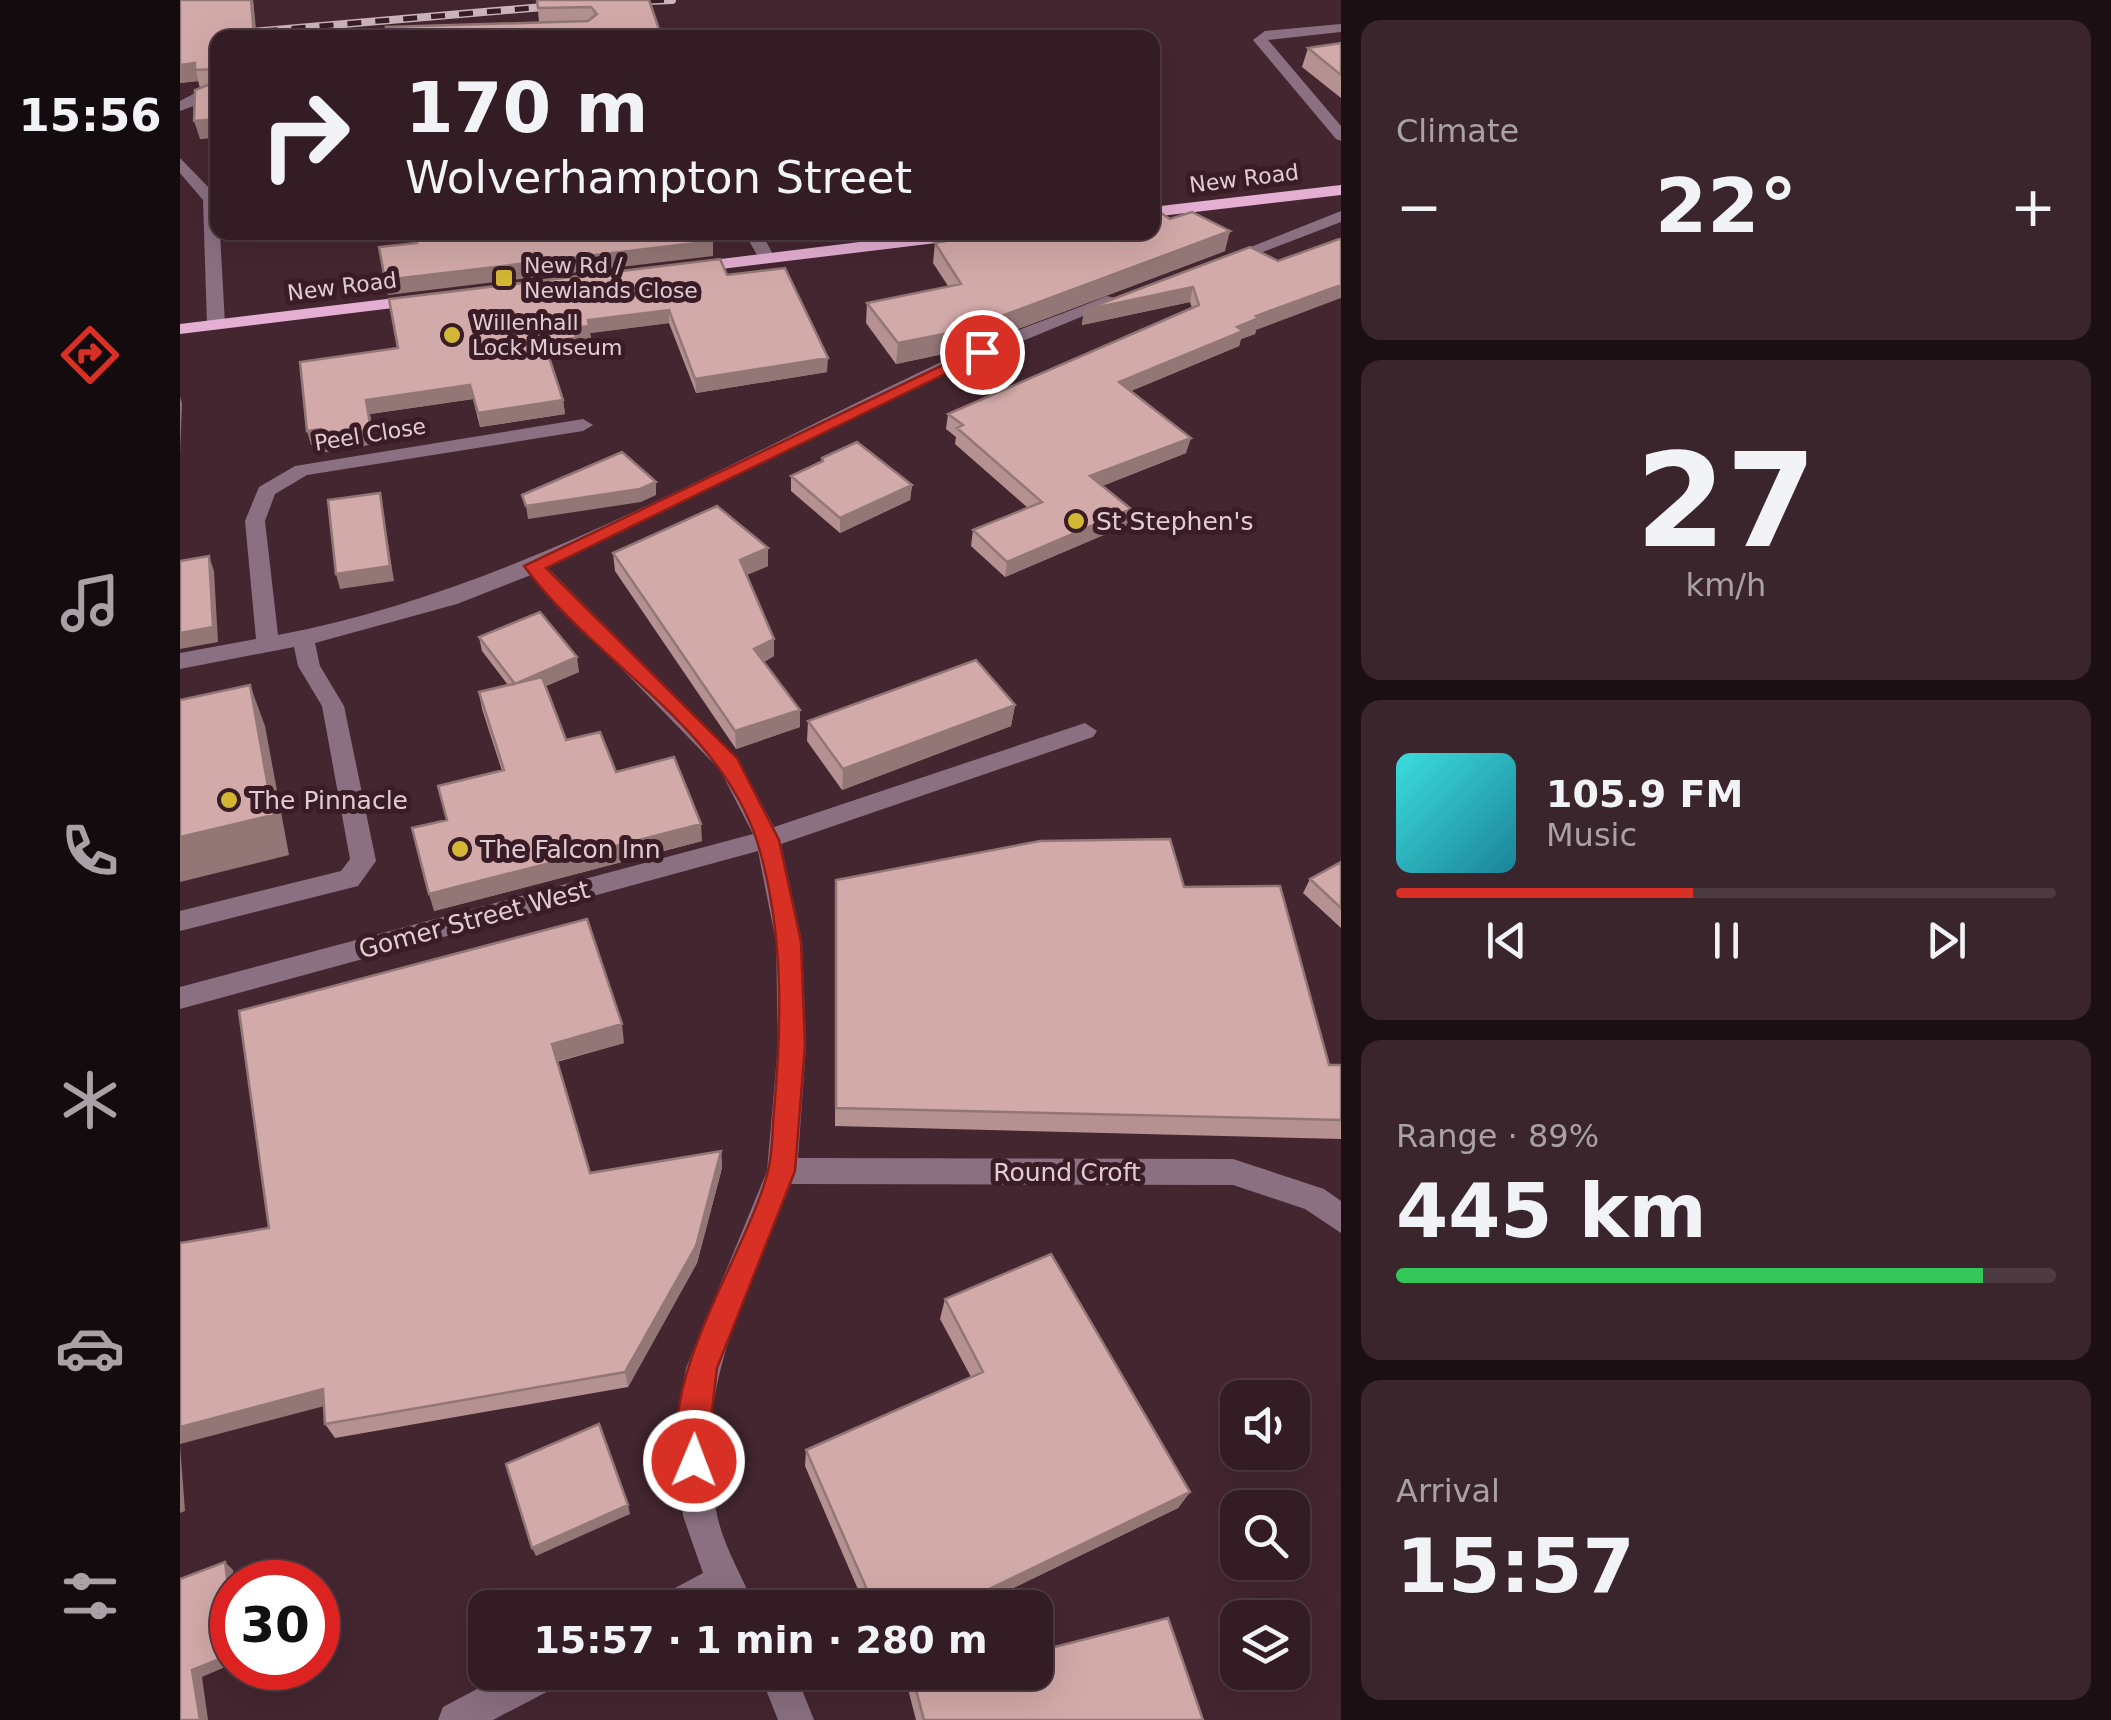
<!DOCTYPE html>
<html lang="en">
<head>
<meta charset="utf-8">
<style>
	:root { --surface:#331c24; --page:#3b252c; --text:#f1f3f6; --muted:#a9a1a6; --line:#4e3a41; --accent:#d93025 }
	body { margin:0; font-family:"DejaVu Sans",sans-serif; background:var(--page); color:var(--text); height:100vh; display:flex; flex-direction:column; font-size:38px; white-space:nowrap }
	* { box-sizing:border-box; margin:0 }
	p { font-size:32px; color:var(--muted) }
	.icon { flex:none; width:55px; height:55px; fill:none; stroke:currentColor; stroke-width:2; stroke-linecap:round; stroke-linejoin:round }
	.map { position:relative; flex:1; overflow:hidden }
	.sheet { display:flex; flex-direction:column; gap:20px; padding:20px; background:#1c0f14; width:770px }
	.sheet>* { flex:none }
	.banner { position:absolute; left:30px; top:30px; width:950px; height:210px; border-radius:20px; box-shadow:0 10px 40px #0002,0 0 0 2px var(--line); background:#331c24; color:var(--text); overflow:hidden }
	.fabs { position:absolute; left:1040px; top:1380px; display:grid; gap:20px }
	.fabs a { display:grid; place-items:center; width:90px; height:90px; border-radius:20px; background:var(--surface); box-shadow:0 10px 40px #0002,0 0 0 2px var(--line); font-size:50px }
	.speed { position:absolute; left:30px; top:1560px; display:flex; gap:20px; font-size:50px; font-weight:700; text-align:center }
	.speed>* { display:grid; place-content:center; width:130px; height:130px; border-radius:50%; background:var(--surface); box-shadow:0 10px 40px #0002,0 0 0 2px var(--line); line-height:1 }
	.speed .limit { border:15px solid #d22; background:#fff; color:#111 }
	.pin { position:absolute; display:grid; place-items:center; width:85px; height:85px; color:#fff; margin:-42px; border:5px solid #fff; border-radius:50%; box-shadow:0 2px 10px #0007 }
	.me { position:absolute; width:110px; margin:-55px; rotate:1deg; stroke-linejoin:round; filter:drop-shadow(0 0 8px #0008) }
	.turn { display:flex; align-items:center; gap:35px; height:210px; padding:0 30px; font-size:45px }
	.turn .icon { width:130px; height:130px; stroke-width:2.5 }
	.turn b { display:block; font-size:70px; line-height:85px }
	.big { font-size:75px; font-weight:800; line-height:1.1 }
	.sheet .widget { flex:1; display:flex; flex-direction:column; justify-content:center; gap:15px; min-width:0; padding:0 35px; border-radius:20px; background:var(--page) }
	.sheet .dial { align-items:center; gap:0 }
	.dial b { font-size:130px; line-height:1 }
	.song { display:flex; align-items:center; gap:30px }
	.cover { width:120px; height:120px; border-radius:15px; background:linear-gradient(135deg,hsl(180 70% 55%),hsl(190 70% 35%)) }
	.played { height:10px; border-radius:5px; background:linear-gradient(90deg,var(--accent) 45%,var(--line) 45%) }
	.keys { display:flex; justify-content:space-around; direction:ltr }
	.heat { display:flex; justify-content:space-between; align-items:center; font-size:55px; direction:ltr }
	.charge { height:15px; border-radius:8px; background:linear-gradient(90deg,#34c759 89%,var(--line) 0) }
	.trip { position:absolute; left:288px; top:1590px; width:585px; height:100px; border-radius:20px; background:var(--surface); box-shadow:0 10px 40px #0002,0 0 0 2px var(--line); font-weight:800; line-height:100px; text-align:center }
	main { display:flex; flex:1; min-height:0 }
	.tabs { display:flex; flex-direction:column; width:180px; justify-content:space-around; align-items:center; background:#140b0e; color:var(--muted) }
	.tabs .icon { width:70px; height:70px }
	.tabs .selected { color:var(--accent) }
	.tabs b { font-size:45px; color:var(--text) }
	.map>svg:first-child { display:block }
	.lines { fill:none; stroke-linecap:round; stroke-linejoin:round }
	.minor { fill:#8a7081; fill-rule:evenodd }
	.major { fill:#e4afd2; fill-rule:evenodd }
	.rail-casing { stroke:#ccb6bc; stroke-width:8 }
	.rail { stroke:#391c26; stroke-width:5; stroke-dasharray:14; stroke-linecap:butt }
	.wall { fill:#b59291 }
	.shaded-wall { fill:#937776 }
	.building { fill:#d2aaa9; stroke:#937776; stroke-width:2.5 }
	.route { fill:#d93025; stroke:#8d1f18; stroke-width:2.5 }
	.poi-dot { fill:#d2b735; stroke:#391c26; stroke-width:4 }
	.labels { text-anchor:middle; stroke-width:10; stroke-linejoin:round; paint-order:stroke }
	.far-street-label { font-size:22px; fill:#e1ccd2; stroke:#391c26 }
	.far-poi-label { font-size:22px; fill:#e1ccd2; stroke:#391c26; text-anchor:start }
	.poi-label { font-size:25px; fill:#e1ccd2; stroke:#391c26; text-anchor:start }
	.street-label { font-size:25px; fill:#e1ccd2; stroke:#391c26 }
</style>
</head>
<body>
<main>
<nav class="tabs">
<b>15:56</b>
<svg class="icon selected" aria-label="directions" viewBox="0 0 24 24"><path d="M12 3l9 9-9 9-9-9zM9 14v-3h6M13 9l2 2-2 2"/></svg>
<svg class="icon" aria-label="music" viewBox="0 0 24 24"><path d="M9 18V5l10-2v13"/><circle cx="6" cy="18" r="3"/><circle cx="16" cy="16" r="3"/></svg>
<svg class="icon" aria-label="phone" viewBox="0 0 24 24"><path d="M5 4h4l2 5-3 2q2 4 5 5l2-3 5 2v4C11 20 4 13 5 4z"/></svg>
<svg class="icon" aria-label="climate" viewBox="0 0 24 24"><path d="M12 3v18M4 7l16 10M4 17L20 7"/></svg>
<svg class="icon" aria-label="car" viewBox="0 0 24 24"><path d="M5 17H2v-5l4-1 3-4h7l3 4 3 1v5h-3M9 17h6M6 11h13"/><circle cx="7" cy="17" r="2"/><circle cx="17" cy="17" r="2"/></svg>
<svg class="icon" aria-label="filters" viewBox="0 0 24 24"><path d="M4 7h16M4 17h16"/><circle cx="9" cy="7" r="2"/><circle cx="15" cy="17" r="2"/></svg>
</nav>
<div class="map">
<svg width="1161" height="1720" viewBox="0 0 1161 1720">
	<rect width="100%" height="100%" fill="#442630"/>
	<g class="lines">
		<path class="minor" d="M1161 24V32L1088 40 1161 126V141L1156 139 1073 40 1085 31Z
			M241 28 248 32 246 35 180 38Z
			M38 89V97L0 111V101L17 92Z
			M0 158 38 197 45 324 36 329 27 324 23 200 0 173Z
			M1161 211V222L1052 264 1038 260Z
			M564 232H581L595 258 593 262H581Z
			M927 296 942 300 775 369 368 568 557 758 594 827 905 723 917 731 913 737 601 844 622 942 626 1045 618 1158 1053 1159 1144 1189 1161 1201V1233L1125 1209 1053 1185 611 1184C567 1294 510 1393 537 1515 544 1548 563 1577 575 1608H539L536 1603 529 1608H475L480 1596 523 1573 503 1516 496 1433 506 1368 587 1171 598 1045 596 942 578 851 0 1009V987L573 834 540 770 351 575 277 604 135 643 140 666 164 706 196 861 178 886 0 931V911L161 871 170 859 142 706 118 666 114 647 0 669V653L76 639 65 521 79 487 115 466 403 419 413 425 403 431 127 475 95 494 85 521 98 635C333 590 542 465 757 364 812 338 871 319 927 296Z
			M329 1672H385L380 1685 313 1720H258L263 1707Z
			M579 1672H615L634 1720H598Z"/>
		<path class="major" d="M1161 185V195L972 217V207Z
			M761 232H814L806 237 508 273 500 268 508 263Z
			M240 295 249 300 246 304 0 334V324Z"/>
		<defs>
			<path id="rail" d="M442 2 492 0
				M0 38 387 5"/>
		</defs>
		<use href="#rail" class="rail-casing"/>
		<use href="#rail" class="rail"/>
	</g>
	<path class="wall" d="M73 0 76 36 38 137 20 139V88L18 81 0 83Z
		M357 0H469L481 38 359 22Z
		M1161 43V98L1122 67 1128 48Z
		M990 219 1045 251 782 350 716 364 686 323 687 303 768 286 753 263 755 243Z
		M1070 247 1076 330 1075 334 1061 339 1059 346 951 391 1006 453 922 486 951 509 947 525 825 577 791 546 793 530 848 508 775 444 776 437 766 429 768 414 1012 308 1010 302 902 325 904 310Z
		M547 275 647 372 516 393 489 323 410 333 411 339 397 341 398 351 369 355 383 400 385 414 300 427 293 399 190 414 194 444 145 452 143 443 131 445 218 348Z
		M642 458 732 485 730 500 660 533 611 491V476L641 462Z
		M588 548V566L566 575 594 656 584 662 620 727 556 749 435 571 433 553Z
		M299 637 399 672 366 686 386 740 436 772 522 841 254 911 267 820 322 771 302 709 299 692 328 685 302 651Z
		M835 705 831 726 662 790 627 741 628 721Z
		M1161 862V928L1123 893 1130 879Z
		M656 880 1004 887 1149 1065H1161V1139L655 1126Z
		M59 1011 444 1043 377 1062 410 1173 541 1151 542 1168 517 1263 448 1387 155 1438 145 1424 144 1406 89 1228Z
		M765 1299 1010 1492 998 1508 792 1608H686L625 1466 626 1450 791 1377 760 1319Z
		M734 1682 1023 1720H736L729 1693Z"/>
	<path class="shaded-wall" d="M71 0H73L77 38H74Z
		M15 63 18 81 0 83V65Z
		M38 119V137L20 139 14 121Z
		M1050 231 1045 251 782 350 716 364 718 343Z
		M533 241V256L208 295 205 280Z
		M1161 285V298L1076 330 1075 334 1061 339 1059 346 936 397 939 382 1057 327 1076 316Z
		M1013 287 1010 302 902 325 904 310Z
		M489 310V323L410 333 411 339 397 341 398 351 366 356 364 342 408 320Z
		M648 358 647 372 516 393 515 379Z
		M290 385 293 399 190 414 194 444 145 452 143 443 131 445 127 431 141 429 186 400Z
		M0 397 2 403 0 454Z
		M383 400 385 414 300 427 298 413Z
		M1011 438 1006 453 907 492 910 476Z
		M476 482V495L461 502 348 519 346 506Z
		M732 485 730 500 660 533V518Z
		M200 493 214 581 160 589 156 574Z
		M951 509 947 525 825 577 827 562Z
		M588 548V566L560 578V560Z
		M29 556 34 571 38 642 0 649V633Z
		M594 639V656L574 667V649Z
		M397 657 399 672 338 698 335 684Z
		M70 685 85 726 109 855 0 882V837Z
		M835 705 831 726 662 790 663 769Z
		M620 710V727L556 749 555 731Z
		M521 824 522 841 254 911 249 894Z
		M442 1024 444 1043 375 1062 372 1044Z
		M541 1151 542 1168 517 1263 448 1387 445 1372Z
		M143 1389 152 1404 0 1444V1427Z
		M0 1445 5 1511 0 1513Z
		M1010 1492 998 1508 792 1608H770Z
		M448 1505 450 1514 356 1556 352 1548Z
		M45 1562 53 1570 55 1582H52V1614Z
		M52 1654V1664L22 1677 28 1720H20L12 1670Z"/>
	<path class="building" d="M0 0H71L74 36 124 31 125 38H38V119L14 121 15 90 36 82V69L15 70V63L0 65Z
		M357 0H469L481 35 460 38H208L206 27 408 21 417 14 411 7 358 8Z
		M1161 43V75L1128 48Z
		M972 207 990 219 1012 212 1050 231 784 330 718 343 687 303 781 284 755 243 816 232H972Z
		M297 232H529L533 241 205 280 199 247 237 243 236 238Z
		M1159 239 1161 240V285L1076 316 1079 318 1057 327 1063 331 939 382 1011 438 910 476 951 509 827 562 793 530 862 502 777 428 783 425 768 414 1019 305 1013 287 904 310 1070 247 1098 261Z
		M540 259 547 275 605 268 648 358 515 379 489 310 408 320 409 326 393 328 396 338 364 342 383 400 298 413 290 385 186 400 191 430 142 438 141 429 127 431 120 362 218 348 209 299Z
		M677 442 732 485 660 518 611 476 643 461 642 458Z
		M442 452 476 482 460 489 346 506 342 495Z
		M200 493 210 566 156 574 148 500Z
		M537 506 588 548 560 560 594 639 574 649 620 710 555 731 433 553Z
		M29 556 33 627 0 633V561Z
		M360 612 397 657 335 684 299 637Z
		M796 660 835 705 663 769 628 721Z
		M362 677 386 740 420 732 436 772 494 757 521 824 249 894 232 828 267 820 258 786 324 770 299 692Z
		M70 685 93 815 0 837V700Z
		M990 839 1004 887 1100 886 1149 1065H1161V1120L656 1108V880L860 841Z
		M1161 862V908L1130 879Z
		M407 919 442 1024 372 1044 410 1173 541 1151 516 1246 445 1372 145 1424 143 1389 0 1427V1243L89 1228 59 1011Z
		M871 1254 1010 1492 770 1608H695L626 1450 803 1372 765 1299Z
		M419 1424 448 1505 352 1548 326 1464Z
		M45 1562 52 1614V1654L12 1670 20 1720H0V1579Z
		M988 1618 1023 1720H744L734 1682 771 1672H855V1652Z"/>
	<path class="route" d="M796 349 810 352 366 568 557 758 599 840 621 942 625 1045 615 1171 537 1368 525 1471 514 1476 504 1471C470 1389 568 1252 588 1171 593 1152 592 1130 594 1111 602 1022 604 928 577 841 539 724 413 661 344 566Z"/>
	<g class="poi-dot">
		<rect x="314" y="268" width="20" height="20" rx="5"/>
		<circle cx="272" cy="335" r="10"/>
		<circle cx="896" cy="521" r="10"/>
		<circle cx="49" cy="800" r="10"/>
		<circle cx="280" cy="849" r="10"/>
	</g>
	<g class="labels">
		<g class="far-street-label">
			<text transform="translate(1064 178) rotate(-7)" y="8">New Road</text>
			<text transform="translate(162 286) rotate(-7)" y="8">New Road</text>
			<text transform="translate(190 434) rotate(-9)" y="8">Peel Close</text>
		</g>
		<g class="far-poi-label">
			<text x="344" y="273">New Rd /<tspan x="344" dy="25">Newlands Close</tspan></text>
			<text x="292" y="330">Willenhall<tspan x="292" dy="25">Lock Museum</tspan></text>
		</g>
		<g class="poi-label">
			<text x="916" y="530">St Stephen's</text>
			<text x="69" y="809">The Pinnacle</text>
			<text x="300" y="858">The Falcon Inn</text>
		</g>
		<g class="street-label">
			<text transform="translate(294 919) rotate(-15)" y="9">Gomer Street West</text>
			<text x="887" y="1181">Round Croft</text>
		</g>
	</g>
</svg>
<div class="fabs">
<a><svg class="icon" aria-label="sound" viewBox="0 0 24 24"><path d="M4 9h4l5-4v14l-5-4H4zM17 9q2 3 0 6"/></svg></a>
<a><svg class="icon" aria-label="search" viewBox="0 0 24 24"><circle cx="10" cy="10" r="6"/><path d="M15 15l6 6"/></svg></a>
<a><svg class="icon" aria-label="layers" viewBox="0 0 24 24"><path d="M12 4l9 5-9 5-9-5zM3 14l9 5 9-5"/></svg></a>
</div>
<div class="speed"><div class="limit">30</div></div>
<div class="pin" style="left:802px;top:352px;background:#d93025"><svg class="icon" aria-label="arrive" viewBox="0 0 24 24"><path d="M6 21V4h12l-3 4 3 4H6"/></svg></div>
<svg class="me" style="left:514px;top:1461px" viewBox="-20 -20 40 40"><circle r="17" fill="#d93025" stroke="#fff" stroke-width="3"/><path d="M0-11L8 9 0 5-8 9z" fill="#fff"/></svg>
<div class="trip">15:57 · 1 min · 280 m</div>
<div class="banner">
<div class="turn"><svg class="icon" aria-label="right" viewBox="0 0 24 24"><path d="M7 20v-9h11M14 6l5 5-5 5"/></svg><div><b>170 m</b>Wolverhampton Street</div></div>
</div>
</div>
<section class="sheet">
<div class="widget"><p>Climate</p>
<div class="heat"><a>−</a><b class="big">22°</b><a>+</a></div>
</div>
<div class="widget dial"><b>27</b><p>km/h</p></div>
<div class="widget">
<div class="song"><i class="cover"></i><div><b>105.9 FM</b><p>Music</p></div></div>
<div class="played"></div>
<div class="keys"><svg class="icon" aria-label="previous" viewBox="0 0 24 24"><path d="M18 5L8 12l10 7zM5 5v14"/></svg><svg class="icon" aria-label="pause" viewBox="0 0 24 24"><path d="M8 5v14M16 5v14"/></svg><svg class="icon" aria-label="next" viewBox="0 0 24 24"><path d="M6 5l10 7-10 7zM19 5v14"/></svg></div>
</div>
<div class="widget"><p>Range · 89%</p><b class="big">445 km</b><div class="charge"></div></div>
<div class="widget"><p>Arrival</p><b class="big">15:57</b></div>
</section>
</main>
</body>
</html>
